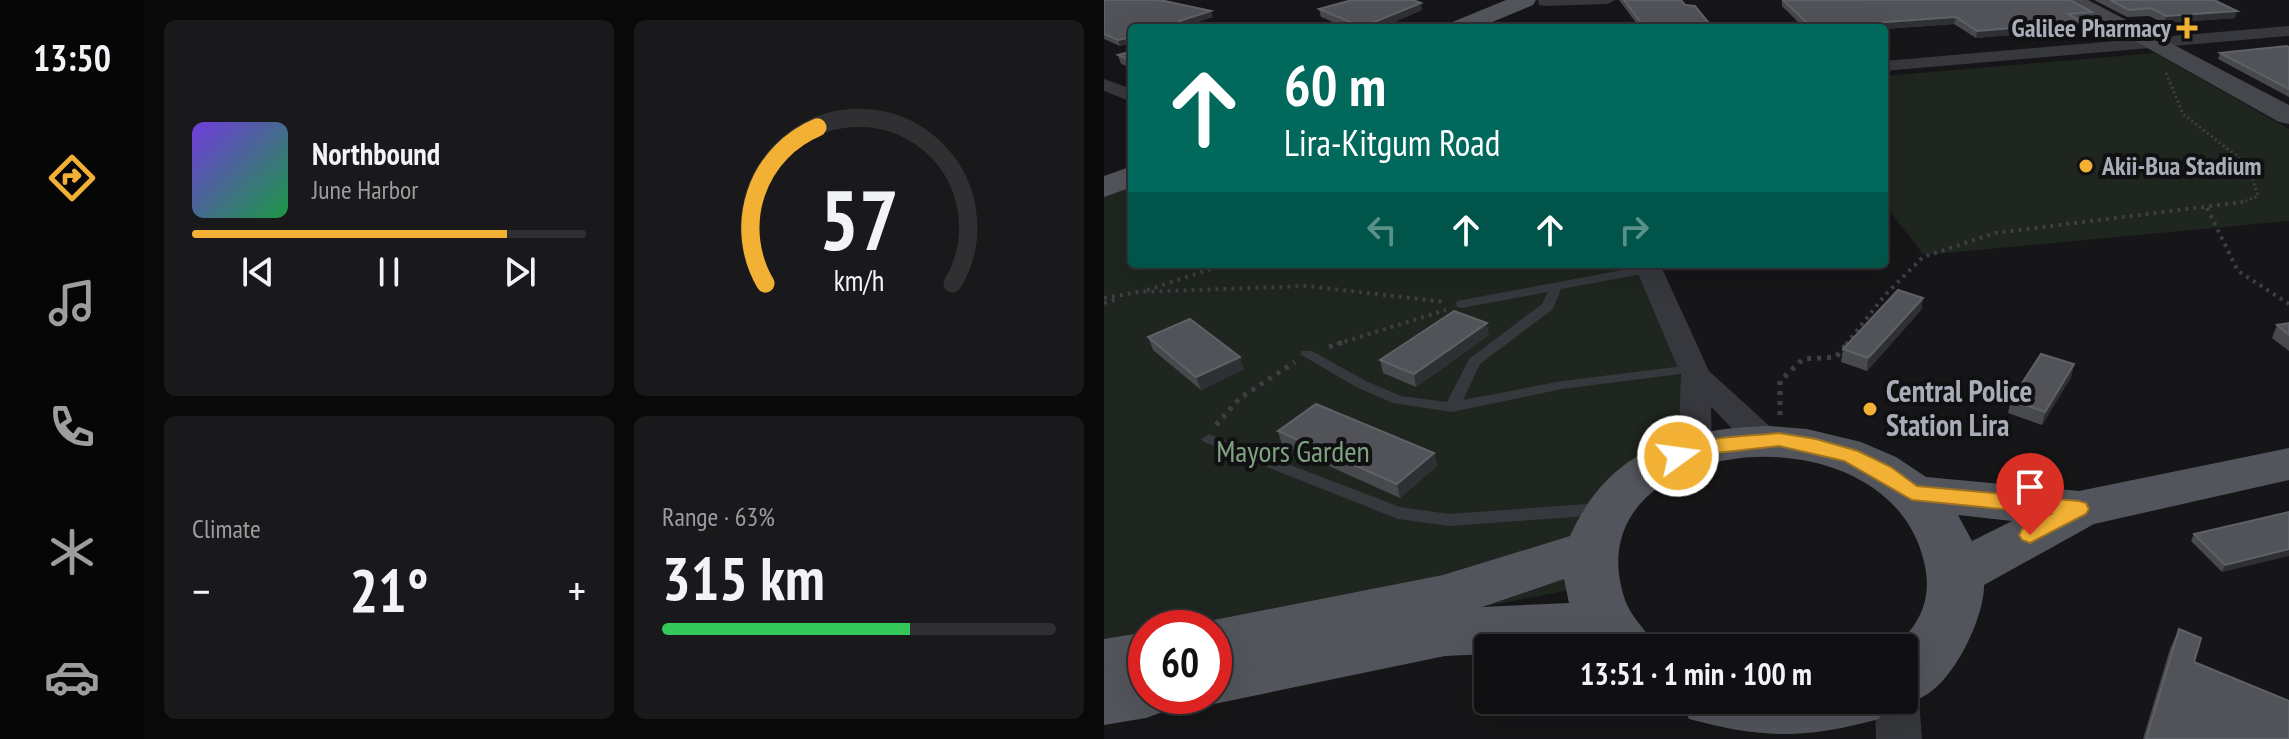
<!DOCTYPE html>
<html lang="en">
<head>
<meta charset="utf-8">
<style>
	:root { --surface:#101012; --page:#19191b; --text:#f1f3f6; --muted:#9c9d9f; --line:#303032; --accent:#f2b134 }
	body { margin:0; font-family:"PT Sans Narrow",sans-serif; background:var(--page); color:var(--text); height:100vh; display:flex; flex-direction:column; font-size:30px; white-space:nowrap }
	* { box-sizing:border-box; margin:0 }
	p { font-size:26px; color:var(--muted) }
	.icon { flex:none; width:44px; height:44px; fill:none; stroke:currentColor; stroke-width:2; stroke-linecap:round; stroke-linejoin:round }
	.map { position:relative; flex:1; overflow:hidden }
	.details { display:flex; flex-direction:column; gap:20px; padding:20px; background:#09090a; width:960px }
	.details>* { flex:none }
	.hud { position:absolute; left:24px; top:24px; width:760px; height:244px; border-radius:8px; box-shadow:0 8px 32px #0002,0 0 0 2px var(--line); background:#00695c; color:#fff; overflow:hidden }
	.speed { position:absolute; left:24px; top:610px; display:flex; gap:16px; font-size:40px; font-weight:700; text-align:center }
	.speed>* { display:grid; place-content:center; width:104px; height:104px; border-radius:50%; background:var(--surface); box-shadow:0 8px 32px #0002,0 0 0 2px var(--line); line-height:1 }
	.speed .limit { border:12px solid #d22; background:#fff; color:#111 }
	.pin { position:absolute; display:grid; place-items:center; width:68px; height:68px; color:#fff; margin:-82px -34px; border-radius:50% 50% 50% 0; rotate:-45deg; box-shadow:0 0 8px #0007 }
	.pin .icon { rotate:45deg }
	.me { position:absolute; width:88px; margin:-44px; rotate:76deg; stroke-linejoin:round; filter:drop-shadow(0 0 6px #0008) }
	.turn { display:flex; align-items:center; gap:28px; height:168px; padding:0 24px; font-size:36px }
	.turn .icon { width:104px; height:104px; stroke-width:2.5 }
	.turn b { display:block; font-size:56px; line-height:68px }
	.lanes { display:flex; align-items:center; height:76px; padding:0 24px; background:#0003; justify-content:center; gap:40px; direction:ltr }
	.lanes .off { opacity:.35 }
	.big { font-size:60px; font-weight:700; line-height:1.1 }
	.details .widget { flex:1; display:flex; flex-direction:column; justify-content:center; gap:12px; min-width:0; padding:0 28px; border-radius:12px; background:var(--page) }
	.details .dial { align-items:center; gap:0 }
	.dial svg { height:208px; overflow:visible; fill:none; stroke:var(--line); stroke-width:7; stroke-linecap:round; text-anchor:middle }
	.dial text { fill:var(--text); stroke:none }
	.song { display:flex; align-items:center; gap:24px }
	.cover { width:96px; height:96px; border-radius:12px; background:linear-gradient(135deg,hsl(260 70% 55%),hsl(140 70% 35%)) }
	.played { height:8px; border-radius:4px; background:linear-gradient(90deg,var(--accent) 80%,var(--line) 80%) }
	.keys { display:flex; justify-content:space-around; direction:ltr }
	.heat { display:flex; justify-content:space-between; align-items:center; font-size:44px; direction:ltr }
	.charge { height:12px; border-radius:6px; background:linear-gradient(90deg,#34c759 63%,var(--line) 0) }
	.details .tiles { flex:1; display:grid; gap:20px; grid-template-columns:repeat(2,1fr) }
	.trip { position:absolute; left:370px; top:634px; width:444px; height:80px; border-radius:8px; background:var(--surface); box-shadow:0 8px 32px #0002,0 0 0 2px var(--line); font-weight:700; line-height:80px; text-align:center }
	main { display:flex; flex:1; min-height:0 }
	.menu { display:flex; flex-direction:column; width:144px; justify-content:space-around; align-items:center; background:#060607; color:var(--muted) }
	.menu .icon { width:56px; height:56px }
	.menu .on { color:var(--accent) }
	.menu b { font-size:36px; color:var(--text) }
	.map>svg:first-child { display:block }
	.green { fill:#1e261f }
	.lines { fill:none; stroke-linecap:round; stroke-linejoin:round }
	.path-far2 { stroke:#3d3f44; stroke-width:3; stroke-dasharray:2 3; stroke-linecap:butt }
	.path-far1 { stroke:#3d3f44; stroke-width:4; stroke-dasharray:3 5; stroke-linecap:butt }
	.path { stroke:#3d3f44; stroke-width:5; stroke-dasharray:4 6; stroke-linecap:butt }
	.lane { fill:#37383d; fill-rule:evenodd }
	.street { fill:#37383d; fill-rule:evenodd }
	.secondary { fill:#45474d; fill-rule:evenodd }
	.primary { fill:#53555c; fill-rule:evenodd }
	.wall { fill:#47494d }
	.shaded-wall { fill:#2f3033 }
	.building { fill:#525359; stroke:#5f6168; stroke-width:2 }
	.route { fill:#f2b134; stroke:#9d7322; stroke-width:2 }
	.poi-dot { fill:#f2b134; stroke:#111113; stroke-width:3 }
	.labels { text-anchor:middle; stroke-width:8; stroke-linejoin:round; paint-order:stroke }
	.far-poi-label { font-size:26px; font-weight:bold; fill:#a8adb8; stroke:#111113; text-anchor:end }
	.poi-label { font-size:30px; font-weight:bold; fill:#a8adb8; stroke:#111113; text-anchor:start }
	.park-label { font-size:30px; fill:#7fa381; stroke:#111113 }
</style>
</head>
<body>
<main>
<nav class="menu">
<b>13:50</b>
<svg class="icon on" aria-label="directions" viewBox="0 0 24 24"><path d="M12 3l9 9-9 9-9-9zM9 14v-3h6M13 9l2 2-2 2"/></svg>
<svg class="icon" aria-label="music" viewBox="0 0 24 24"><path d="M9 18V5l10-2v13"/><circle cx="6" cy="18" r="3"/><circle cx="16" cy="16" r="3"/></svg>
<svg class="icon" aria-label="phone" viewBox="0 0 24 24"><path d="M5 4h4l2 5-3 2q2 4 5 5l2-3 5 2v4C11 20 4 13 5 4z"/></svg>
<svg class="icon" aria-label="climate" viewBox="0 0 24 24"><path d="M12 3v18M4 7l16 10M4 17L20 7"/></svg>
<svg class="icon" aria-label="car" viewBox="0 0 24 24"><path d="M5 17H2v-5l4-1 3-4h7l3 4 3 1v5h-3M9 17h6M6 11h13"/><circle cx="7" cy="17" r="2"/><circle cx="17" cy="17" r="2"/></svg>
</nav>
<section class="details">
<div class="tiles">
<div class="widget">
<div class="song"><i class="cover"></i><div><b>Northbound</b><p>June Harbor</p></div></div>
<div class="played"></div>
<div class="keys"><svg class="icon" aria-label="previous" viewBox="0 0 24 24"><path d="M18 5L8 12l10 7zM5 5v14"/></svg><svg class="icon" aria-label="pause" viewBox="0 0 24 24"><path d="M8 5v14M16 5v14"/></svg><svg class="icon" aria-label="next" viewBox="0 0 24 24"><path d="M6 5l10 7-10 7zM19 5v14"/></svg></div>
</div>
<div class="widget dial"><svg viewBox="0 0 100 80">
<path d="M14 69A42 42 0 1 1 86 69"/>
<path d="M14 69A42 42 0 0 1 34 9" stroke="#f2b134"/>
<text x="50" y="56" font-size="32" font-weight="700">57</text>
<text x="50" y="72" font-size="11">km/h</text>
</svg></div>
<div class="widget"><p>Climate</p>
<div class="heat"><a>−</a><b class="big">21°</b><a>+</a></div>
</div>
<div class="widget"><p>Range · 63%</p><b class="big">315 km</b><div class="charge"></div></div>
</div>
</section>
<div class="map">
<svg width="1185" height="739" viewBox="0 0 1185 739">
	<rect width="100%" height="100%" fill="#161618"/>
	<path class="green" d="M1051 53 1185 129V221L820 255 780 204V76Z
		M28 176V264H536L602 446 529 481 487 586 110 658V628H42V671L0 679V187Z"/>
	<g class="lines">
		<path class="path-far2" d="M1062 73 1079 114 1134 157 1149 180 1154 196 1134 204"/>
		<path class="path-far1" d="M1103 208 1134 271 1185 304
			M43 290 123 264
			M0 298 34 292 203 286 341 302
			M0 303 14 299
			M233 344 342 310
			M742 344 782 294 819 257 891 233 1139 202"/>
		<path class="path" d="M225 347 239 342
			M676 415V381L699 359 732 357 744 342
			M112 425 136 398 191 362"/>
		<path class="lane" d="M545 265 549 266 551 269 549 272 457 289 449 309 376 364 359 400 458 381 587 365 594 369 592 372 458 389 348 412 289 403 252 387 196 354 198 351H208L262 381 297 396 343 402 365 359 438 304 444 292 358 308 353 307 352 304 353 301Z
			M105 434 296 507 345 514 498 503 504 505 506 509 504 513 498 515 345 526 294 519 100 442 97 439Z"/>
		<path class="street" d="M434 0H511L504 4 440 6 435 5Z
			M1185 26V36L780 71V61Z
			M0 79 28 89V102L0 91Z
			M530 264H556L605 371 672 432 676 439 672 446C644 454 626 424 607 407L608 449 603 457 591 460 579 457 574 449 577 375Z
			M800 684 808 687 815 700 818 739H772L771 700H800Z"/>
		<path class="secondary" d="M958 0H984L1185 105V124L1175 122Z"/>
		<path class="primary" d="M402 0H432L429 5 374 28H342L346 23Z
			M28 166V187L0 197V176Z
			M665 426 703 429 757 442 792 457 822 477 975 491 1185 448V480L990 524 880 585C881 621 836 716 791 700H800V648H790C816 624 829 599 820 562 784 402 468 433 520 597 526 617 543 630 552 648H384V654L341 656 110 704 88 696H110V628L89 627 110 620 339 575 466 536C506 448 575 429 665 426ZM854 515 908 521 868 541ZM460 579 465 603 378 607Z
			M42 632V696H71L64 710 42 718 0 725V639Z
			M576 700H784L775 719C701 739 659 739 585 719Z"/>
	</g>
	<path class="wall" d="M0 0 109 17 16 46 0 39Z
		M515 0H577L609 28H536Z
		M678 0H966L988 12 986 19 975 20 979 22 977 29 872 38 850 24 780 29V28H700L678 6Z
		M990 0H1110L1131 18 1060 23 1045 16 1023 17Z
		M215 9 318 10 277 28H243L217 17Z
		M1185 47V97L1114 59 1116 53Z
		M28 51V68L17 64 14 55Z
		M819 298 817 310 763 371 737 362 739 349Z
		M1185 323V351L1168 338 1173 325Z
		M385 335 312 387 279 373 276 360Z
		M44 337 140 369 97 390 49 350Z
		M970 364 967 377 938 425 904 413 907 400Z
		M174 431 330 453 333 466 296 498 178 445Z
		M1185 512 1118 572 1087 541 1090 534Z
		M1075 629 1090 662 1185 739H1039L1066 649Z"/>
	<path class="shaded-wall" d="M317 3 318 10 277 28H258Z
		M107 11 109 17 82 25V28H64L75 21Z
		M1133 11 1131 18 1060 23 1062 16Z
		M852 17 850 24 780 29V28H766L767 23Z
		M979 22 977 29 872 38 873 31Z
		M28 37V43L16 46 14 40Z
		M780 38H785L784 46H780Z
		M819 298 817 310 763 371 764 358Z
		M383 323 385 335 312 387 310 374Z
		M136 357 140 369 97 390 92 377Z
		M970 364 967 377 938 425 941 412Z
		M330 453 333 466 296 498 293 484Z
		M1185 549V556L1118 572 1121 565Z"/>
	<path class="building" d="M0 0H56L107 11 75 21 81 24 64 28H28V37L14 40 0 34Z
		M248 0H309L317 3 258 27 215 9Z
		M520 0H577L581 5 591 6 609 28H541Z
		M679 0H966L988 12 964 14 979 22 873 31 852 17 767 23 773 28H715L709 23 704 24Z
		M1006 0H1110L1133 11 1062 16 1047 8 1025 10Z
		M1183 46 1185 47V89L1116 53Z
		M28 51V61L14 55Z
		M794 290 819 298 764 358 739 349Z
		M350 311 383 323 310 374 276 360Z
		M86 319 136 357 92 377 44 337Z
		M1185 323V335L1173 325Z
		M937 354 970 364 941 412 907 400Z
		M212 404 330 453 293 484 174 431Z
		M1185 512V549L1121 565 1090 534Z
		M1075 629 1097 638 1090 662 1185 701V739H1042Z"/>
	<path class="route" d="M675 433 712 439 754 451 787 467 813 486 975 501 982 503 985 509 982 514 926 543 918 540 915 535 918 529 947 514 808 500 740 461 675 446 594 455 574 462 564 456C578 436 650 436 675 433Z"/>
	<g class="poi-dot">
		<path d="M1079 16h8v8h8v8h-8v8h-8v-8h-8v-8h8z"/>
		<circle cx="982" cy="166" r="8"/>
		<circle cx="766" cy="409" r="8"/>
	</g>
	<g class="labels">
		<g class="far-poi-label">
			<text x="1067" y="37">Galilee Pharmacy</text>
			<text x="998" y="175" text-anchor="start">Akii-Bua Stadium</text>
		</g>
		<g class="poi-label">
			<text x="782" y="402">Central Police<tspan x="782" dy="34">Station Lira</tspan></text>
		</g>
		<g class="park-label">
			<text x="189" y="462">Mayors Garden</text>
		</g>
	</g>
</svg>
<div class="speed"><div class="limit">60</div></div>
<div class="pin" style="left:926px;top:535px;background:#d93025"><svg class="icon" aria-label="arrive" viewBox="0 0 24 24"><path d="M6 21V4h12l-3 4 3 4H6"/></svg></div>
<svg class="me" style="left:574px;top:456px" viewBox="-20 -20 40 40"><circle r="17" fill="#f2b134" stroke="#fff" stroke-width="3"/><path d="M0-11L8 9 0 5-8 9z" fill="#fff"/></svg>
<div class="trip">13:51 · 1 min · 100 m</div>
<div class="hud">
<div class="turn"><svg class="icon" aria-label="ahead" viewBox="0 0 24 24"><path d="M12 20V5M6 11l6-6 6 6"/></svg><div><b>60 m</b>Lira-Kitgum Road</div></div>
<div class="lanes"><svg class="icon off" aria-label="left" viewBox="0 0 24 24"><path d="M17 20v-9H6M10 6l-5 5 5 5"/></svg><svg class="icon" aria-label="ahead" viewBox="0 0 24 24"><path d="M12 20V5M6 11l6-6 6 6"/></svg><svg class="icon" aria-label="ahead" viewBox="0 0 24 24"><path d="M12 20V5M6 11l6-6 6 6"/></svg><svg class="icon off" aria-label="right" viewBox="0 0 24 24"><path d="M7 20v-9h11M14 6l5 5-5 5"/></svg></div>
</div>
</div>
</main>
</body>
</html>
